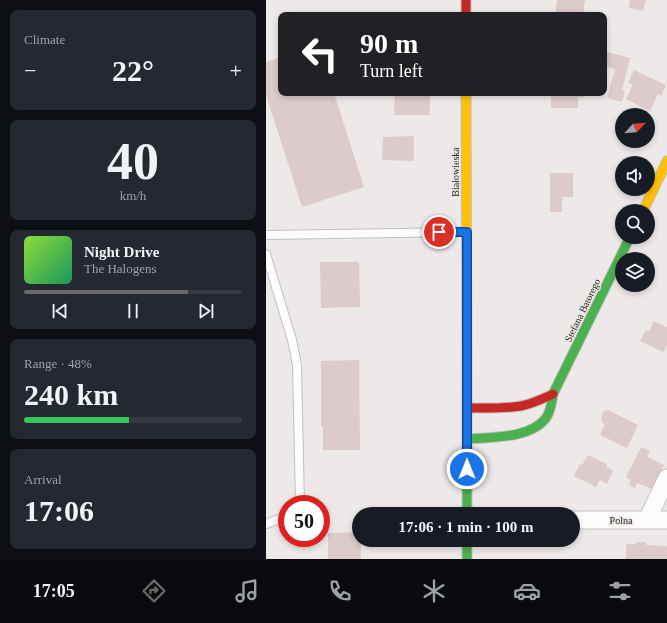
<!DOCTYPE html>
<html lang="en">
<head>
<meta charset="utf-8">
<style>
	:root { --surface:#171b24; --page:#242831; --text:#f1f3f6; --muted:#9ea1a6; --line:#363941; --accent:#6b6867 }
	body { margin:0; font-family:Georgia,serif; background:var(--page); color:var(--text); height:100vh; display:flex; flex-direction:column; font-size:15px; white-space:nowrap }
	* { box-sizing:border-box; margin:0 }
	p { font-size:13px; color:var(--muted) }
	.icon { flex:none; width:22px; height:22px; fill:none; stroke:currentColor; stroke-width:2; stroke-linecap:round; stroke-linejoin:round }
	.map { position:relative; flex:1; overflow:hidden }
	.drawer { display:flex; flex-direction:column; gap:10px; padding:10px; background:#0d0f14; width:266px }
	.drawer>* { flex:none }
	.banner { position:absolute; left:12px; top:12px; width:329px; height:84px; border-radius:8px; box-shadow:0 2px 6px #0003; background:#202124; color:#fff; overflow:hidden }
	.needle { width:26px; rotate:64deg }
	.buttons { position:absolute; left:349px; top:108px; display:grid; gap:8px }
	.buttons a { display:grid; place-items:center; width:40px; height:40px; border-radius:50%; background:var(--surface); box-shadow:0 2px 6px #0003; font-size:20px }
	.speed { position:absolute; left:12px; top:495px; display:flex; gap:8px; font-size:20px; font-weight:700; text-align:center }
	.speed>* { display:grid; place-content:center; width:52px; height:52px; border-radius:50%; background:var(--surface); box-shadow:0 2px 6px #0003; line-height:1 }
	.speed .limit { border:6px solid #d22; background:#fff; color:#111 }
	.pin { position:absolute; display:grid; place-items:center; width:34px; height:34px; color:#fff; margin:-17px; border:2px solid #fff; border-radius:50%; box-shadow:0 1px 4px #0007 }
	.me { position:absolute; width:44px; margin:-22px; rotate:0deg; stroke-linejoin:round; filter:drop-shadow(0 0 3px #0008) }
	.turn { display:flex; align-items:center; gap:14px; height:84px; padding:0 16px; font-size:18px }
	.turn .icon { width:52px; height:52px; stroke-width:2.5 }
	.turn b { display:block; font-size:28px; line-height:34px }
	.big { font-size:30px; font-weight:800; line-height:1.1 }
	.drawer .widget { flex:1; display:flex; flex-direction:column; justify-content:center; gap:6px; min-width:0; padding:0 14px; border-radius:8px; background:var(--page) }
	.drawer .dial { align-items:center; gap:0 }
	.dial b { font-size:52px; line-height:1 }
	.song { display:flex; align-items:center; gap:12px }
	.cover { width:48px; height:48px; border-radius:6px; background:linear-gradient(135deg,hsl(90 70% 55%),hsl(150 70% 35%)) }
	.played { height:4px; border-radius:2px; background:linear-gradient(90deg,var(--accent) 75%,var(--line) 75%) }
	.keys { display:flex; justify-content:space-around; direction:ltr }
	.heat { display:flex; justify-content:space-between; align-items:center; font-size:22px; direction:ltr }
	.charge { height:6px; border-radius:3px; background:linear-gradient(90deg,#34c759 48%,var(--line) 0) }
	.trip { position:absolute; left:86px; top:507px; width:228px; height:40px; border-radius:20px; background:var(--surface); box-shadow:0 2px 6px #0003; font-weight:800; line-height:40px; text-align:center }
	.tabs { display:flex; height:64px; justify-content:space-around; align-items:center; background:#090b0e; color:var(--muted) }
	.tabs .icon { width:28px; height:28px }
	.tabs .on { color:var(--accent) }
	.tabs b { font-size:18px; color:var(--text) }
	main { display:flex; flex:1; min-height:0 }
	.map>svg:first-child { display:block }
	.building { fill:#ddcaca }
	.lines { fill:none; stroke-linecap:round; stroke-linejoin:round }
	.lane-casing { stroke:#c2bfbe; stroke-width:10 }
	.street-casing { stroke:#c2bfbe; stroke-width:19 }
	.fast-casing { stroke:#c2bfbe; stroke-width:11 }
	.slow-casing { stroke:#c2bfbe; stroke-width:11 }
	.jam-casing { stroke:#c2bfbe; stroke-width:11 }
	.lane { stroke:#fcfcfc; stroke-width:8 }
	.street { stroke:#fcfcfc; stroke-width:17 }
	.fast { stroke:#4caf50; stroke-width:9 }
	.slow { stroke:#ffc107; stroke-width:9 }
	.jam { stroke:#c62828; stroke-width:9 }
	.route-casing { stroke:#114b97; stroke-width:10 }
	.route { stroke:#1a73e8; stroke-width:7 }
	.labels { text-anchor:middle; stroke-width:3; stroke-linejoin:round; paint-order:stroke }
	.street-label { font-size:10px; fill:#252221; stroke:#f0e8e5 }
</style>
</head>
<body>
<main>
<section class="drawer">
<div class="widget"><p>Climate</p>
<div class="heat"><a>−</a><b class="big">22°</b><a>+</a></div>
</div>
<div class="widget dial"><b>40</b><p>km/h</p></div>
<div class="widget">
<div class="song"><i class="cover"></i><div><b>Night Drive</b><p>The Halogens</p></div></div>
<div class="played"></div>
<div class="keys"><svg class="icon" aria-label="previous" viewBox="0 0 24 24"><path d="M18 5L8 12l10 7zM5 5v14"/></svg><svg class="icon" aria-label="pause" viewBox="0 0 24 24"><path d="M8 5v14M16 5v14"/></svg><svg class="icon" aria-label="next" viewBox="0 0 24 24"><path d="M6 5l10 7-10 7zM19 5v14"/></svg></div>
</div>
<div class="widget"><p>Range · 48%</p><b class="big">240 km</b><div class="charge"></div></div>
<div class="widget"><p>Arrival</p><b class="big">17:06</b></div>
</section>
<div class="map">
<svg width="401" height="559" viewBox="0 0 401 559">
	<rect width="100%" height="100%" fill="#ede9e8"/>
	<path class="building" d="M291 0H319L317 15H289Z
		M364 0H380L377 11 363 8Z
		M338 51 364 58 356 90 359 91 356 102 341 98 349 69 338 66Z
		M15 57V93H68L98 187 36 207 0 95V62Z
		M368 70 400 85 395 96 392 94 384 111 360 99 367 84 362 83Z
		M129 93H164V115H128Z
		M285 93H318V97H312V108H285Z
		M382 120 389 123 382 138Z
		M148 136V161L116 160 117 137Z
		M284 173H307V197H296V212H284Z
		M54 262H93L94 307 55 308Z
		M388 321 401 327V345L397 352 374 341 380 330 383 331Z
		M93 360 94 450H57V426H55V361Z
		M342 410 372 425 361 448 334 435 339 424 336 422 335 417 337 412Z
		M375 447 384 451 381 457 398 465 386 489 371 483 369 488 363 485 365 480 360 477Z
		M322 455 341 464 340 467 347 470 341 484 334 480 330 487 308 476 314 464 316 465Z
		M93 532V540H95V559H62V533Z
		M371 542H380V545L401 546V559H360V544H370Z"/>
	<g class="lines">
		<defs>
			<path id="lane" d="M0 235 199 232
				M0 254 26 340 31 365 34 504
				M0 524 21 516"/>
			<path id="street" d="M307 520H381L401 478
				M381 520H401"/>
			<path id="fast" d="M201 390V514
				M201 439C225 437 264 439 280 418 285 411 286 402 287 394L364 237
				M201 540V559"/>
			<path id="slow" d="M200 93 201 390
				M377 211 401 161"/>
			<path id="jam" d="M200 0V15
				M201 408C219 408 237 409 255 406 266 404 276 399 287 394"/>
		</defs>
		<use href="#lane" class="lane-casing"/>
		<use href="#street" class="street-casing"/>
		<use href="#fast" class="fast-casing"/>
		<use href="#slow" class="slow-casing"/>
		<use href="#jam" class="jam-casing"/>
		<use href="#lane" class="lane"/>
		<use href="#street" class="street"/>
		<use href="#fast" class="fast"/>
		<use href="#slow" class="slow"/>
		<use href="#jam" class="jam"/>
	</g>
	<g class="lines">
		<defs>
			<path id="route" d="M173 232H201V469"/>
		</defs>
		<use href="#route" class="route-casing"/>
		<use href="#route" class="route"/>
	</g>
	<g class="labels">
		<g class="street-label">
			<text transform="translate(189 172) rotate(-90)" y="4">Białowieska</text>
			<text transform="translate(316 310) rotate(-64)" y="4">Stefana Batorego</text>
			<text x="355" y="524">Polna</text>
		</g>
	</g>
</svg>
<div class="buttons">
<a><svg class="needle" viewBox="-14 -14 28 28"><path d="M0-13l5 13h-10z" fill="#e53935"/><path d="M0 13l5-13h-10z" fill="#9ea1a6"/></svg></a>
<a><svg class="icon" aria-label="sound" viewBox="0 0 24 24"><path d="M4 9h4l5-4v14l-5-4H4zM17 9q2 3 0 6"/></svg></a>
<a><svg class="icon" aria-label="search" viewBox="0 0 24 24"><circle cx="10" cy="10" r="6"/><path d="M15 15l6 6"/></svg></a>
<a><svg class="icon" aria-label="layers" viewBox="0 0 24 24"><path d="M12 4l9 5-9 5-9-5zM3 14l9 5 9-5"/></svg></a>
</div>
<div class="speed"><div class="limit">50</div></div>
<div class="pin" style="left:173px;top:232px;background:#d93025"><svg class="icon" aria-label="arrive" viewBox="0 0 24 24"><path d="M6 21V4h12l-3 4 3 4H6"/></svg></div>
<svg class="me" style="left:201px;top:469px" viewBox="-20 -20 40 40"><circle r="17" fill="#1a73e8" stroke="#fff" stroke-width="3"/><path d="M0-11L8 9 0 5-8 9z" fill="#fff"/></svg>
<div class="trip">17:06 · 1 min · 100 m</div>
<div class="banner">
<div class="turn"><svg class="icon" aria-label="left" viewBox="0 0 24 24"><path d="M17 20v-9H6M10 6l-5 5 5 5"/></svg><div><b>90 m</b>Turn left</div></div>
</div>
</div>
</main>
<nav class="tabs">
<b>17:05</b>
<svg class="icon on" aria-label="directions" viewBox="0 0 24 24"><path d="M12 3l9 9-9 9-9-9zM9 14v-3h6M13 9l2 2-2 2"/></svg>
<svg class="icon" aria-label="music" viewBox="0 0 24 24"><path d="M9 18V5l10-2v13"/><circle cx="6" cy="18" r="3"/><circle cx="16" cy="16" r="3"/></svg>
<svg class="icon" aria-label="phone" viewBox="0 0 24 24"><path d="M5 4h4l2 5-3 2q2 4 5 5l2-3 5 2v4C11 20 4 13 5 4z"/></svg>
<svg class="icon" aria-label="climate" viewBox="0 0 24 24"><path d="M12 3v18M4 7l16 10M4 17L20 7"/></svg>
<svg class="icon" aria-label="car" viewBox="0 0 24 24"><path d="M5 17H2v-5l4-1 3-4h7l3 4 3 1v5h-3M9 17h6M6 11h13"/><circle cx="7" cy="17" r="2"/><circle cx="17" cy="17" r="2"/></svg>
<svg class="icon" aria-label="filters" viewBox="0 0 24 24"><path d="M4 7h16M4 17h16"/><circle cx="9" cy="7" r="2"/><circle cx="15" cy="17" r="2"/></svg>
</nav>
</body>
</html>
